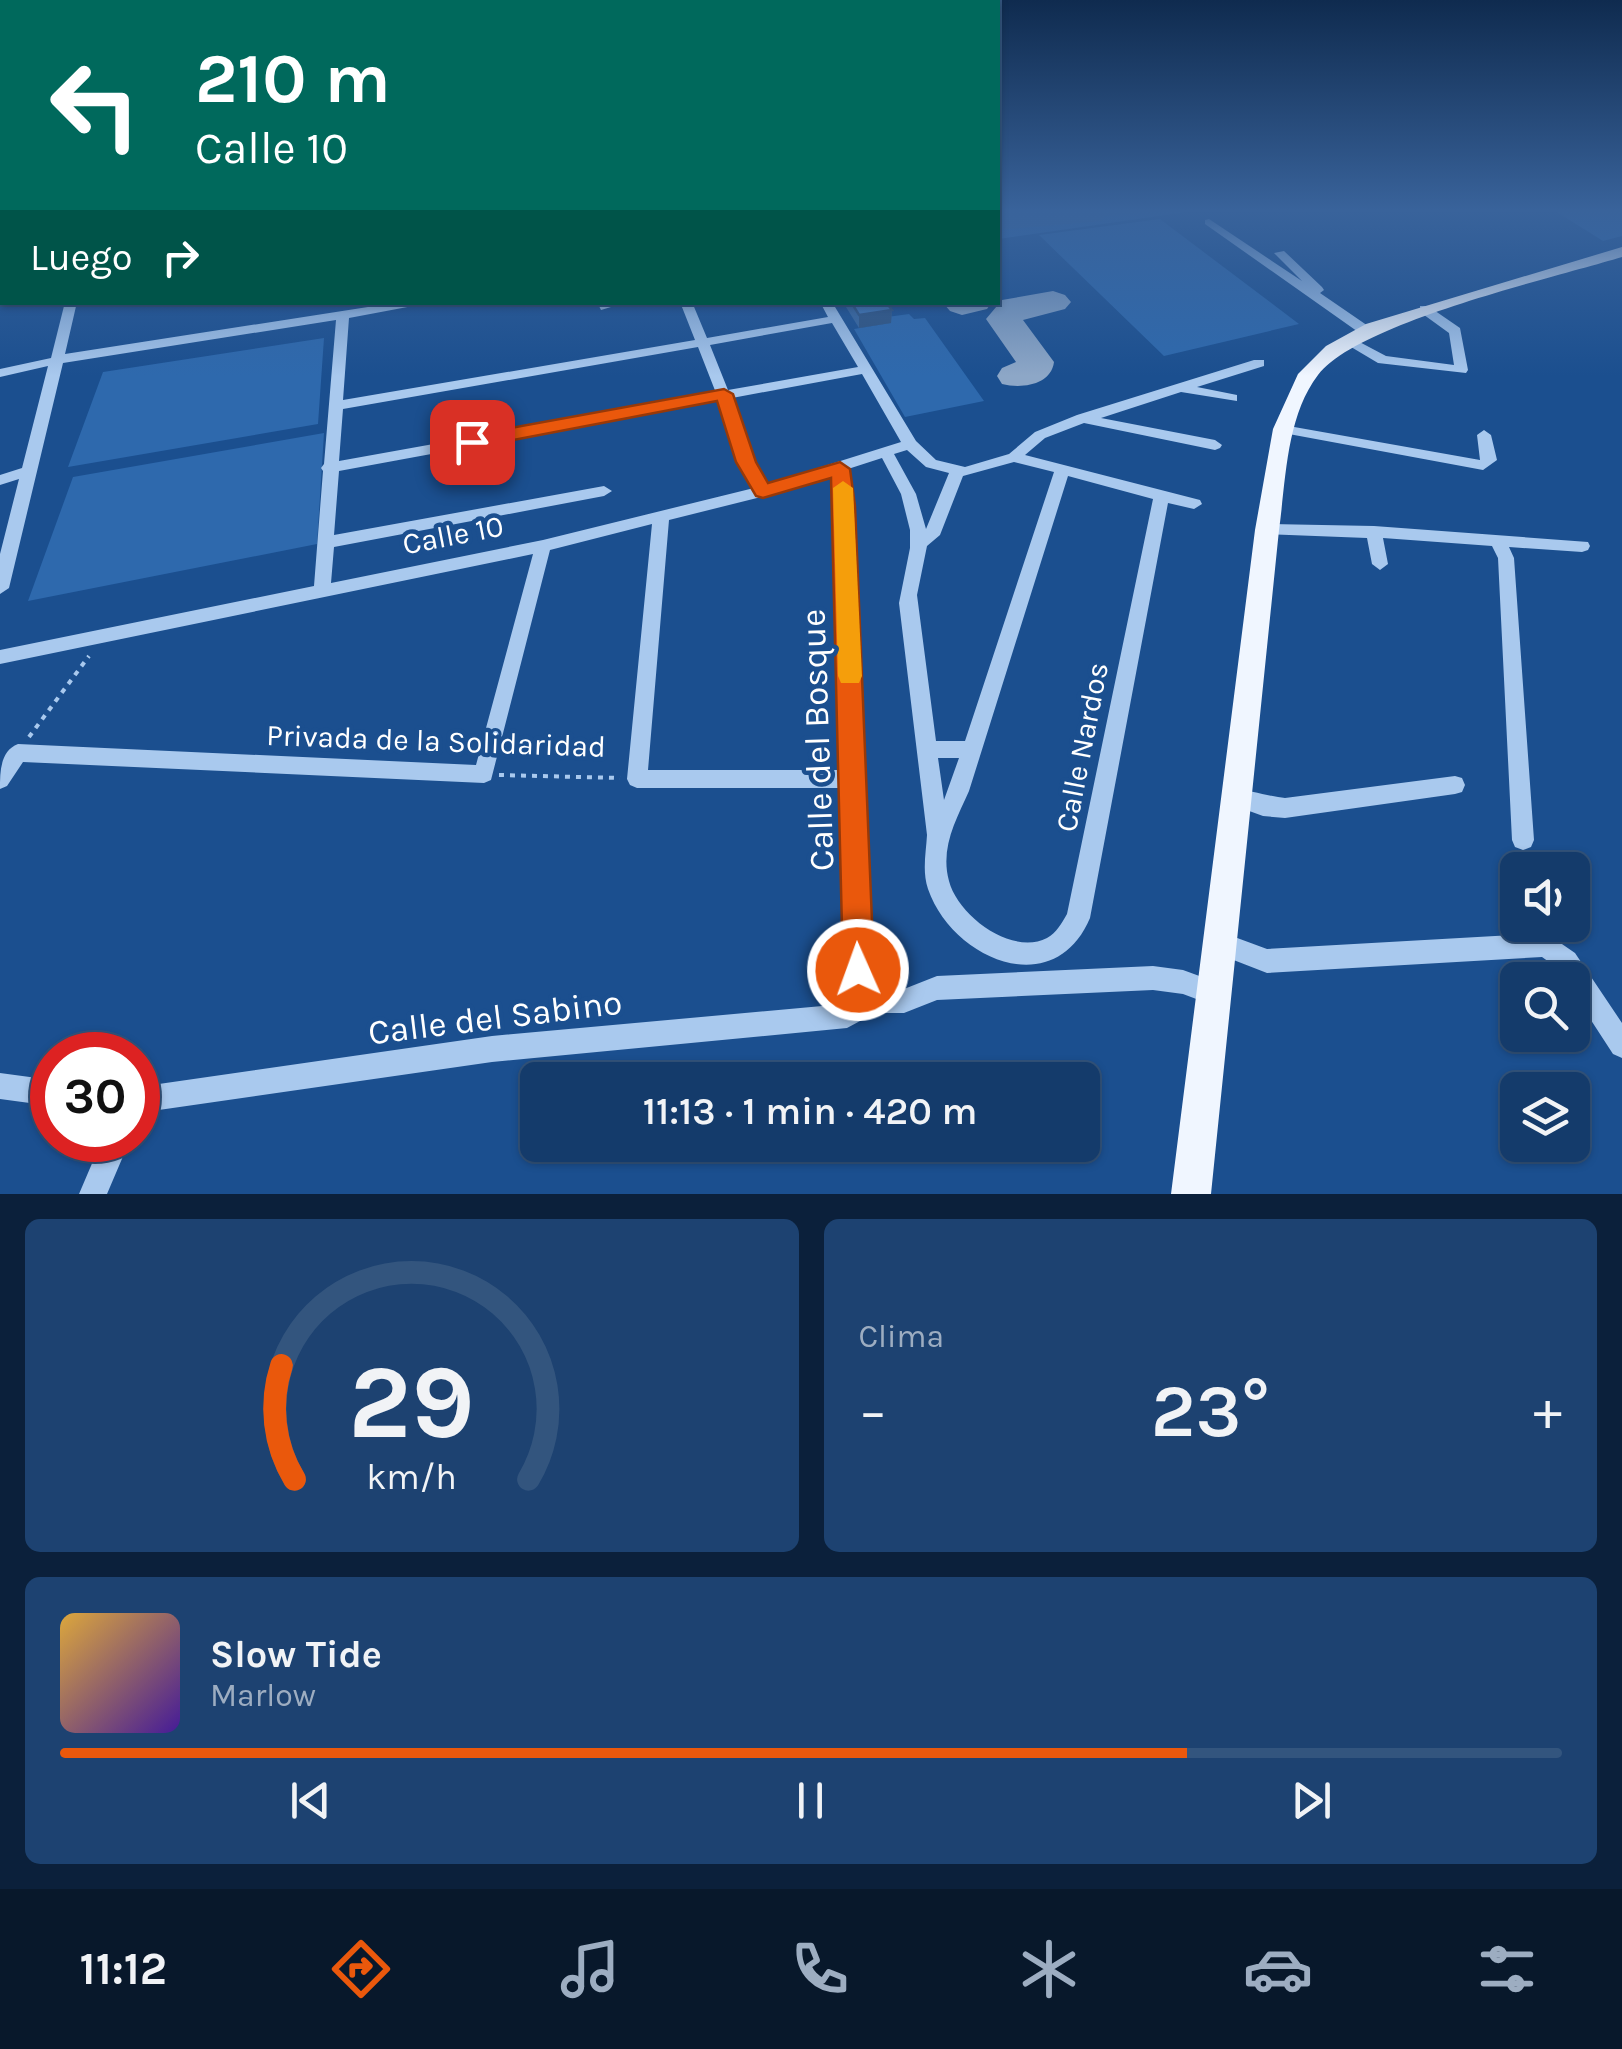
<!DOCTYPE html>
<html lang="es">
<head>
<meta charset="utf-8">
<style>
	:root { --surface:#143b6b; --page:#1d4271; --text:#f1f3f6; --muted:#9dadc1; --line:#33557e; --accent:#ea580c }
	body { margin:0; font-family:Karla,sans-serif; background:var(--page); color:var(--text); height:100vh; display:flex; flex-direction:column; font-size:38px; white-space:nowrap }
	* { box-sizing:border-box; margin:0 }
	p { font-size:32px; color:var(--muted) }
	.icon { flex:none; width:55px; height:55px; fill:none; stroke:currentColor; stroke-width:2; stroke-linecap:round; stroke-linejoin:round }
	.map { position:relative; height:1194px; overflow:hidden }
	.drawer { display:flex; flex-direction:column; gap:25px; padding:25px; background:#0b203b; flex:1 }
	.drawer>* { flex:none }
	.guide { position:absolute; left:0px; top:0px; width:1000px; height:305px; box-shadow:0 2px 8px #0004,0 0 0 2px var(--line); background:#00695c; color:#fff; overflow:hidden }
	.tools { position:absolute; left:1500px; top:852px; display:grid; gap:20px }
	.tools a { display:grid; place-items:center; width:90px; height:90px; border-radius:15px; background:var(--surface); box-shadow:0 2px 8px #0004,0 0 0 2px var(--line); font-size:50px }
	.speed { position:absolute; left:30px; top:1032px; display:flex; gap:20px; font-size:50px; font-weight:700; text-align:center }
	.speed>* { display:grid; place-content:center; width:130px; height:130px; border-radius:50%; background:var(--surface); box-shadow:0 2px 8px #0004,0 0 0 2px var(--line); line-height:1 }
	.speed .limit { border:15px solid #d22; background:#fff; color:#111 }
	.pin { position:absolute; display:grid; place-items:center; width:85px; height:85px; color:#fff; margin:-42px; border-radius:20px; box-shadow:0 5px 15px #0006 }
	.me { position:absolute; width:110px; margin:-55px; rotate:358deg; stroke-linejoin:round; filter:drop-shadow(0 0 8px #0008) }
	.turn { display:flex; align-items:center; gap:35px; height:210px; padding:0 30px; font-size:45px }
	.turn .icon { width:130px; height:130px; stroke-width:2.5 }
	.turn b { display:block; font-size:70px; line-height:85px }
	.then { display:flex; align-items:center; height:95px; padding:0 30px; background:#0003; gap:20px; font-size:38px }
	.big { font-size:75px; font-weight:600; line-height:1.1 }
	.drawer .tile { flex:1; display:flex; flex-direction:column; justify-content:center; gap:15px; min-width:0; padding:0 35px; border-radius:15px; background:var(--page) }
	.drawer .dial { align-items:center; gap:0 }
	.dial svg { height:260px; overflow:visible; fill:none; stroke:var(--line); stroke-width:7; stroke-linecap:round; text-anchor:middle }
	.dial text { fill:var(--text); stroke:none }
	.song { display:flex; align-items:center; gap:30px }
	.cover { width:120px; height:120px; border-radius:15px; background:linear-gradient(135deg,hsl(40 70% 55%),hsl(260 70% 35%)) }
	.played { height:10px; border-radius:5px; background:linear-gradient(90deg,var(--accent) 75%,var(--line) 75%) }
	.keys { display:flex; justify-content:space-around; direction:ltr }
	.heat { display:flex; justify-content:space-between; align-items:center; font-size:55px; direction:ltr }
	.drawer .tiles { flex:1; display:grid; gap:25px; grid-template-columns:1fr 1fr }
	.tile:last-child { grid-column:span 2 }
	.trip { position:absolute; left:520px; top:1062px; width:580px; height:100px; border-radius:15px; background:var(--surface); box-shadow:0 2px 8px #0004,0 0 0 2px var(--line); font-weight:600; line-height:100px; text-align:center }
	.dock { display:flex; height:160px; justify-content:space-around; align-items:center; background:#08182b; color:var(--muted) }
	.dock .icon { width:70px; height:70px }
	.dock .on { color:var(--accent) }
	.dock b { font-size:45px; color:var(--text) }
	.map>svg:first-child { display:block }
	.green { fill:#2e69ad }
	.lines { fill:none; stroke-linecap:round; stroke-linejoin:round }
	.taxiway { fill:#8da7c7; fill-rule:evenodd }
	.path { stroke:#a9c9ee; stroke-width:4; stroke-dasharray:5 6; stroke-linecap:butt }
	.minor { fill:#a9c9ee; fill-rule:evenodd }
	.major { fill:#f0f6ff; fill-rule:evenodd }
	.wall { fill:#3a679d }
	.shaded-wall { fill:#305480 }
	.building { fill:#4478b7; stroke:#305480; stroke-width:2.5 }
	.route { fill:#ea580c; stroke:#983908; stroke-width:2.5 }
	.slow { fill:#f59e0b }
	.labels { text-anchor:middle; stroke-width:9; stroke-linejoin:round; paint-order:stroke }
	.street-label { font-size:30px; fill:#fff; stroke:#1b4f8f }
	.near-street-label { font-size:35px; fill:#fff; stroke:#1b4f8f }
</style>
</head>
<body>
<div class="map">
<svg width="1622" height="1194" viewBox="0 0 1622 1194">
	<rect width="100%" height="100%" fill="#1b4f8f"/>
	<path class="green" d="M1005 209H1207L998 239V223Z
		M1552 209H1622V236L1603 241Z
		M1160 219 1299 324 1164 356 1039 235Z
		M909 314 914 319 925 318 984 401 905 417 854 329 890 323 887 317Z
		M324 338 318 424 68 467 103 372Z
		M324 433 317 544 28 601 73 477Z"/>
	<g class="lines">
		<path class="taxiway" d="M1053 291 1065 295 1071 302 1065 309 1023 320 1054 362C1051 385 1022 389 1002 384L997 376 1002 368 1016 362 986 319 1002 300Z
			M992 302 987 309 962 315 950 311 944 304Z"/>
		<path class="path" d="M29 737 89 656
			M499 775 620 778"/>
		<path class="minor" d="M1209 219 1302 281 1274 253 1284 251 1322 287 1324 290 1320 293 1371 328V334H1361L1205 224V220Z
			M65 302H77L65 354 400 302H434L349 318 343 400 695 340 680 302H692L707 338 828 317 820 302H832L916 441 936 460 965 467 1009 454 1035 432 1077 415 1254 360H1264V366L1197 387 1237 395V401L1181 392 1101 418 1215 440 1222 445 1220 448 1215 450 1084 423 1045 438 1025 455 1200 500 1202 504 1194 509 1168 503 1090 918C1054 1003 952 959 928 889 922 871 926 853 927 835L899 603 910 548V530L901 494 882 458 848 469 853 506 872 989H904L937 976 1153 966 1183 970 1224 985 1227 994 1224 1003 1215 1006 1183 994 1153 990 937 1000 904 1013H875L847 1028 492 1062 138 1113V1087L492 1036 844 1004 847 1002 843 788H637L630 785 627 779 652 524 550 550 491 780 484 783 23 762 7 786 0 789C0 772 0 751 18 744L476 765 533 554 0 664V650L314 586 323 471 321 468 324 464 336 320 63 363 9 588 0 594V554L19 479 0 485V475L22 468 48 366 0 377V369L51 358ZM832 323 858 367 728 390 710 345ZM698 347 716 393 339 461 343 409ZM862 374 901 442 767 484 754 462 732 398ZM719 401 738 462 754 488 543 540 331 583 334 547 604 496 612 491 604 486 334 535 339 471ZM907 450 926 467 949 473 926 529 916 494 894 454ZM1014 462 1054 472 965 741H936L917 595 927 546 940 535 963 476ZM833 474 837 506 843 770H648L669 520 769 495ZM1068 476 1153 499 1067 914C1061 924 1057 932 1047 938 1012 956 958 916 949 881 940 848 956 820 969 791ZM938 758H959L944 800Z
			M597 302H609L611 307 601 310Z
			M1420 306H1428L1460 328 1468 370 1466 373 1378 363 1341 341 1347 337 1352 338 1386 356 1454 365 1449 333 1420 312Z
			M1283 425 1480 460 1477 435 1484 430 1491 435 1497 460 1483 470 1278 432 1276 429Z
			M1267 524 1374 526 1588 542 1590 546 1588 550 1582 552 1509 547 1514 558 1534 840 1531 847 1523 850 1515 847 1512 840 1498 558 1492 546 1383 538 1388 564 1380 570 1372 564 1367 538 1261 534 1259 530Z
			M1455 776 1462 778 1465 785 1462 792 1455 794 1285 818 1263 816 1230 804 1226 797 1230 790C1241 787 1270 797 1285 798Z
			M1221 932 1267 949 1546 933 1575 953 1622 1023V1058L1613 1054 1572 991V980H1565L1559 969 1542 957 1267 973 1213 952 1209 944 1213 936Z
			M0 1073 52 1080V1106L0 1099Z
			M102 1140H130L107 1194H79Z"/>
		<path class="major" d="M1622 247V257C1553 278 1357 323 1318 375 1286 417 1286 480 1279 530L1211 1194H1171L1255 530 1273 429 1298 374 1326 346 1366 324Z"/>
	</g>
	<path class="wall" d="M998 209H1175L1104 216 1102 221 999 230 998 236Z
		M846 302H886L892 310 891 323 859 328 846 307Z"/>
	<path class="shaded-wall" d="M998 209H1002L998 236Z
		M892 310 891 323 859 328V315Z"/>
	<path class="building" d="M851 302H886L892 310 859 315Z"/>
	<linearGradient id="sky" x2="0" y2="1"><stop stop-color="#0f2b4f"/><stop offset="0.56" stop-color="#39639b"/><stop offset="1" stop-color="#39639b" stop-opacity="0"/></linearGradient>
	<rect width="1622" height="376" fill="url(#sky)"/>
	<path class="route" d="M724 389 733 394 756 462 768 483 840 462 850 469 855 506 874 970 870 981 858 985 847 981 843 970 831 478 763 498 756 496 736 462 717 401 472 448 463 442 472 435Z"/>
	<path class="slow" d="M843 481 853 488 862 676 859 683H841L838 676 833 488Z"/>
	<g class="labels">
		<g class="street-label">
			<text transform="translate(453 535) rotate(-11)" y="10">Calle 10</text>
			<text transform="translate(436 741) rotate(2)" y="10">Privada de la Solidaridad</text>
			<text transform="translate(1082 747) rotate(-79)" y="10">Calle Nardos</text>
		</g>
		<g class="near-street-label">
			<text transform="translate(817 740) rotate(-92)" y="12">Calle del Bosque</text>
			<text transform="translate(495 1017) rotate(-7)" y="12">Calle del Sabino</text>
		</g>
	</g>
</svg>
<div class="tools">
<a><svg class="icon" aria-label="sound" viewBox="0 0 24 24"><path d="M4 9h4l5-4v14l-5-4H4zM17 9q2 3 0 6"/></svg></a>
<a><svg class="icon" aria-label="search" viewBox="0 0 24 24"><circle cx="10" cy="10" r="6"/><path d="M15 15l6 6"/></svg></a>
<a><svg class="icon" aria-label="layers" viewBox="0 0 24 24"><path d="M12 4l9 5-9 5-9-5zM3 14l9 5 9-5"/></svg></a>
</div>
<div class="speed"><div class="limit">30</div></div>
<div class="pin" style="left:472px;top:442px;background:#d93025"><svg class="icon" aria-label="arrive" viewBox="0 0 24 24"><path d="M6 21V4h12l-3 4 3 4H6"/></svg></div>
<svg class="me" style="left:858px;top:970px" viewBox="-20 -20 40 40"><circle r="17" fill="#ea580c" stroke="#fff" stroke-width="3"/><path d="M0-11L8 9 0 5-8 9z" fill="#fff"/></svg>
<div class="trip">11:13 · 1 min · 420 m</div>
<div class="guide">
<div class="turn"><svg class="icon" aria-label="left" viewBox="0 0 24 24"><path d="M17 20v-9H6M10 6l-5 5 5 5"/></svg><div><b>210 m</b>Calle 10</div></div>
<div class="then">Luego<svg class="icon" aria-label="right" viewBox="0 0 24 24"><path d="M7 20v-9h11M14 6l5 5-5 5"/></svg></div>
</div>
</div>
<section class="drawer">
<div class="tiles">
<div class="tile dial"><svg viewBox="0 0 100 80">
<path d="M14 69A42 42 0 1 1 86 69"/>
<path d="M14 69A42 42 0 0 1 10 34" stroke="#ea580c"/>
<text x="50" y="56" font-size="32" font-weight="700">29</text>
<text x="50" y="72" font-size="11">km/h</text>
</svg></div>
<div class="tile"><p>Clima</p>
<div class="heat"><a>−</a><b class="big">23°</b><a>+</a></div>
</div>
<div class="tile">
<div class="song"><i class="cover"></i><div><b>Slow Tide</b><p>Marlow</p></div></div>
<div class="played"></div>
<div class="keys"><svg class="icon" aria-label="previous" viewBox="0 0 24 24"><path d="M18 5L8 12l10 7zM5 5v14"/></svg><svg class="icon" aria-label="pause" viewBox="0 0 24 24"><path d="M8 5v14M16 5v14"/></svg><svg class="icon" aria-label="next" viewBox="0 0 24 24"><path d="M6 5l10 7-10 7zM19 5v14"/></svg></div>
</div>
</div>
</section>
<nav class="dock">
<b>11:12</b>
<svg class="icon on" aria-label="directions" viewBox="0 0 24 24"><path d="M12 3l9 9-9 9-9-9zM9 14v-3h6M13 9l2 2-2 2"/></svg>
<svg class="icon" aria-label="music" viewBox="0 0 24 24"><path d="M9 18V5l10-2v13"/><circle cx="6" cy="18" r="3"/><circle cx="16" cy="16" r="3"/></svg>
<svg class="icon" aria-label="phone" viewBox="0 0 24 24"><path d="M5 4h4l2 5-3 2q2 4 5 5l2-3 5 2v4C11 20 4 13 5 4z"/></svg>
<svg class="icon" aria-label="climate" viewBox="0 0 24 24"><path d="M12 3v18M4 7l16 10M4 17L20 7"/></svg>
<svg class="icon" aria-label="car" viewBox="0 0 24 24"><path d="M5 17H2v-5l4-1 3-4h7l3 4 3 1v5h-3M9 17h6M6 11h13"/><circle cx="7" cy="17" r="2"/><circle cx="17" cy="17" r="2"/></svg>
<svg class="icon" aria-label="filters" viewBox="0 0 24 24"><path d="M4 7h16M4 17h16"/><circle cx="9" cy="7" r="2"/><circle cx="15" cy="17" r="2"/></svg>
</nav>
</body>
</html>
